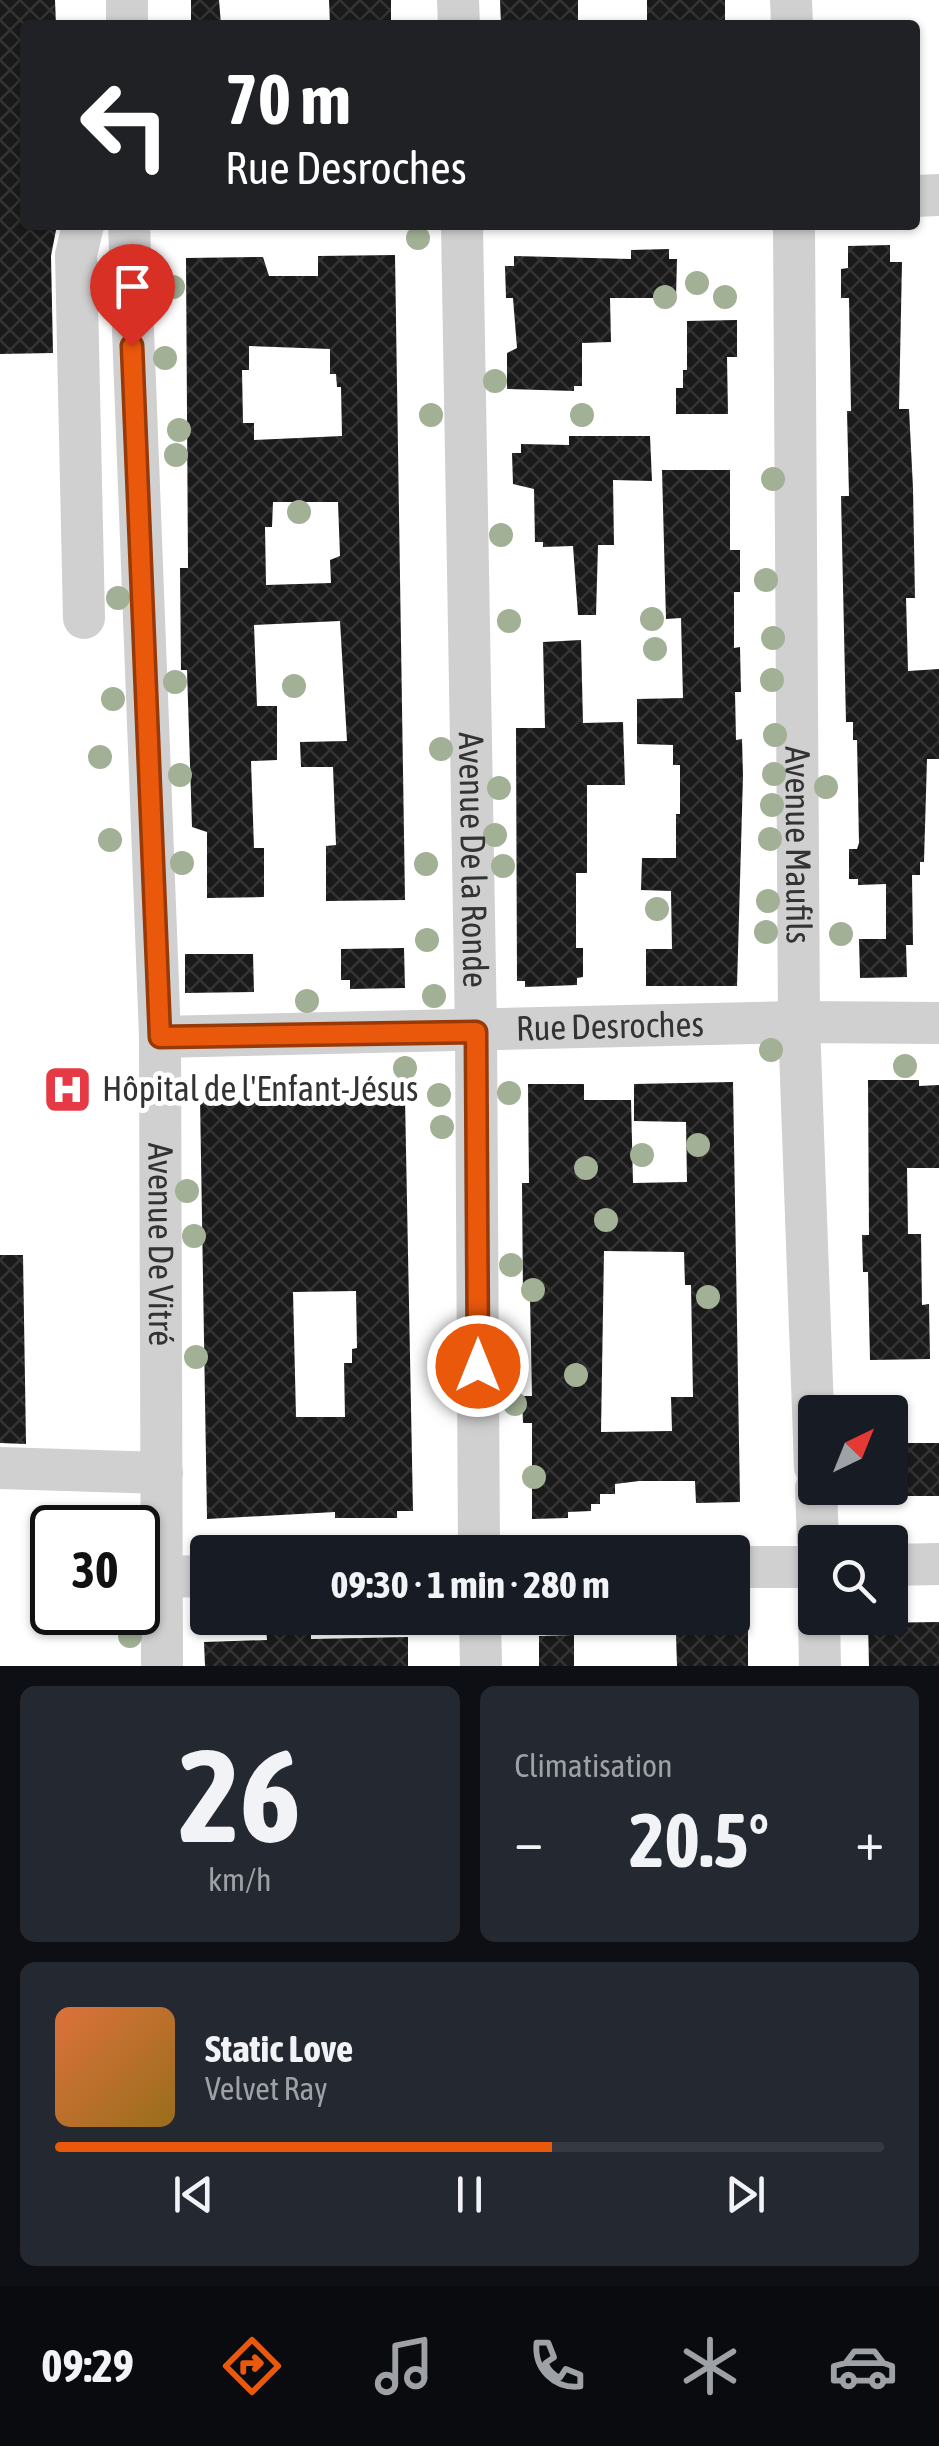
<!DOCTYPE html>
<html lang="fr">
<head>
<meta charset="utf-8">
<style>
	:root { --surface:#171b24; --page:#242831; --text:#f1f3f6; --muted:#9ea1a6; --line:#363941; --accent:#ea580c }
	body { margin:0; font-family:"Asap Condensed",sans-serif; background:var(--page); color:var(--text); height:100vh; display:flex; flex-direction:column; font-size:38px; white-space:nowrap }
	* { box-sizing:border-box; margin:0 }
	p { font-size:32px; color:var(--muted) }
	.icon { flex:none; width:55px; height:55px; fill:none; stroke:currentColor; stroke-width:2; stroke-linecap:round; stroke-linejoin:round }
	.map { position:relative; height:1666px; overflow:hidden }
	.panel { display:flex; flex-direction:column; gap:20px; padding:20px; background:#0d0f14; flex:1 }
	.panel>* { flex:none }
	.guide { position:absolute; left:20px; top:20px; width:900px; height:210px; border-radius:10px; box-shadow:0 2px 8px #0004; background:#202124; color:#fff; overflow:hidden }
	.needle { width:65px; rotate:43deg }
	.fabs { position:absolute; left:798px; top:1395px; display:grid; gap:20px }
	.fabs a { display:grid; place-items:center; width:110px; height:110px; border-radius:10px; background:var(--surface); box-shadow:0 2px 8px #0004; font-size:50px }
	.speed { position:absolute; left:30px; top:1505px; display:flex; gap:20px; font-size:50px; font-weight:700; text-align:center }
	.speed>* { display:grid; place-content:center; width:130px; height:130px; border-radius:50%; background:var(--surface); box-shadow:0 2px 8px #0004; line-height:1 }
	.speed .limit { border:5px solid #111; border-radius:15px; background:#fff; color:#111 }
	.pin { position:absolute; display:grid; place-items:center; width:85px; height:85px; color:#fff; margin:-102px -42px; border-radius:50% 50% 50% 0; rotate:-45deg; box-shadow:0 0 10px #0007 }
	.pin .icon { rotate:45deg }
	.me { position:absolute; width:110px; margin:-55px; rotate:0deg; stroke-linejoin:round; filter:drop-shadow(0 0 8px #0008) }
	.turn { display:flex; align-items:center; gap:35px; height:210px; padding:0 40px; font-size:45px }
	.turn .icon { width:130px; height:130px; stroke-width:2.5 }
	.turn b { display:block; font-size:70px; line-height:85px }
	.big { font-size:75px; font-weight:700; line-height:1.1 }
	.panel .widget { flex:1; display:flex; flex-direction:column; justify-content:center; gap:15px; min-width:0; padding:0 35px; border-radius:15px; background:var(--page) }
	.panel .dial { align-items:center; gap:0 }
	.dial b { font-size:130px; line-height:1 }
	.song { display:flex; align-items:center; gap:30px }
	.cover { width:120px; height:120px; border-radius:15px; background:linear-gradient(135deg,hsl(20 70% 55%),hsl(40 70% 35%)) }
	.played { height:10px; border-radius:5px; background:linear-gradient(90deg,var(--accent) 60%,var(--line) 60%) }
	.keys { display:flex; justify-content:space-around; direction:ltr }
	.heat { display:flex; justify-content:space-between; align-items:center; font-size:55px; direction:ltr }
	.panel .tiles { flex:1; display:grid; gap:20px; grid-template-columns:1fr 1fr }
	.widget:last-child { grid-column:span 2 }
	.trip { position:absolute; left:190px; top:1535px; width:560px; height:100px; border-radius:10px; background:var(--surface); box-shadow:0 2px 8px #0004; font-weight:700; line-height:100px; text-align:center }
	.tab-bar { display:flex; height:160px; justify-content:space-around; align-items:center; background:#090b0e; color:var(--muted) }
	.tab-bar .icon { width:70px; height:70px }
	.tab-bar .selected { color:var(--accent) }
	.tab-bar b { font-size:45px; color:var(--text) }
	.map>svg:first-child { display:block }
	.building { fill:url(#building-cross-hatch); fill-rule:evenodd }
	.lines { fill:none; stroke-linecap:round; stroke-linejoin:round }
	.minor { stroke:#d0d0d0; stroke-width:42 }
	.tree { fill:#a2b095 }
	.route-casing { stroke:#983908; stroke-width:25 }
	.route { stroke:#ea580c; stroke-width:18 }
	.labels { text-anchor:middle; stroke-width:10; stroke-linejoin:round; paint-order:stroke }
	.street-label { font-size:35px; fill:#333; stroke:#fff }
	.poi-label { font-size:35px; fill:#333; stroke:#fff; text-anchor:start }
</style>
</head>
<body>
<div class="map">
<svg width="939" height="1666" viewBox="0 0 939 1666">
	<defs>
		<pattern id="building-cross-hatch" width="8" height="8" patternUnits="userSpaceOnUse" patternTransform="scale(2.5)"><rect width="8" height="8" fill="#1a1a1a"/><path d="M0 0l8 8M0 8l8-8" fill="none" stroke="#333"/></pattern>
	</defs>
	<rect width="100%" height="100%" fill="#fff"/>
	<path class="building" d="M0 0H55L56 25H25V225H57L51 256 53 353 0 354Z
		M191 0H219L221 25H191Z
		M329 0H391V25H330Z
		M500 0H578V25H501Z
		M647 0H725V25H647Z
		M890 245V262H902L899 409H909L913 488 915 598H906L908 671 939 669V759H927L924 862H920V875H912L913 945H906L907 977 860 978 859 939H886V884L858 885V879H849V849H857L859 843 857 740H853V722H846L841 496H849L847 411H851L849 298H841V269L848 268V246Z
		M669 249V259H677L676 298H610L611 342 582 343V386H574V391L507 389V353L517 348 513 298H506L505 266H514V256L631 259V250Z
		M395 255 405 900 326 901V846L336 845 333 767H301L300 742 347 741 340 621 254 625 257 706H277V760L251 761 254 848H264V897L207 898V832L192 827 187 670H181L180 568H188L186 258 263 257 269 276H318V256ZM249 346 330 349V374H336L337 387H341L342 436 254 440V423H243L242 370H249ZM273 502H338L340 556 330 560 331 583 266 585 265 527H272Z
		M737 320V357H727L728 414H676V388H683V370H687V321Z
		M569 436H650L652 481 613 480 614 545H598L596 615H578L573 546 543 547V542H535L534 489 513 484 512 453H521V444L569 445Z
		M662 470H730V550H740V592H734V648L740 647 741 692H735L736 740 742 739 743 776 737 986H646V949H672L671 891 641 890 642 858H676V814H680V765H673V745L637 744V699L683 698 681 618 666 619Z
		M581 640 583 723 623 722 625 785H587V873H576V948H583V977L577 978V985L525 987V981H517L516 728H545L543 642Z
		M404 948 405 988 350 989V980H341V949Z
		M185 954H253L254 992 185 993Z
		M868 1080H919V1086L939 1085V1168H907L908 1234H921L922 1305 929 1304 930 1359 870 1360 868 1272H863L862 1235H869Z
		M733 1082 740 1502 696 1503 695 1481H639L615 1484V1494H600V1504H591V1511L568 1512V1518L532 1519V1423H523L522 1396H532L530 1297H523L522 1183H529L528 1084H584V1100H631L633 1183 687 1182 686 1122 634 1121V1084ZM604 1251 684 1252 685 1285H691L693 1397H671L672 1431 601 1432Z
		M399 1095 405 1098 413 1511H397V1518H335V1512L207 1519 200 1098ZM356 1291 357 1348 352 1349V1363H344L345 1417H296L293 1292Z
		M0 1255H23L26 1444 0 1443Z
		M890 1443H939V1496H890Z
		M939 1622V1666H869L868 1623Z
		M311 1626V1639L408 1637V1666H205L204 1642 267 1640 266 1627Z
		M748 1628V1666H677L676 1634H694V1629Z
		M574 1635V1666H539V1636Z"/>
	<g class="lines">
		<g class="minor">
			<path d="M127 0V25"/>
			<path d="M458 0 459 25"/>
			<path d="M791 0 792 25"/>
			<path d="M915 196 939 195"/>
			<path d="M83 225 76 255 84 618"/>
			<path id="s1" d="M129 225 160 1037 162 1666"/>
			<path id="s2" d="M462 225 476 1031 479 1552"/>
			<path id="s3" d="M794 225 799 1022 815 1467"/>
			<path id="s4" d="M160 1037 799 1022 939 1023"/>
			<path d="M0 1468 162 1473"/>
			<path d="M816 1488 818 1542"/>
			<path d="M890 1565 939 1564"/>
			<path d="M732 1567H815"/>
			<path d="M160 1577 208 1576"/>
			<path d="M480 1618 481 1666"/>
			<path d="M819 1618 820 1666"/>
		</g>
	</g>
	<g class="tree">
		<circle cx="418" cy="238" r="12"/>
		<circle cx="697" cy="283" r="12"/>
		<circle cx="173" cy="287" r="12"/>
		<circle cx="665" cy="297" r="12"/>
		<circle cx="725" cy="297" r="12"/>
		<circle cx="165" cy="358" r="12"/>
		<circle cx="495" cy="381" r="12"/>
		<circle cx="431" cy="415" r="12"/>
		<circle cx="582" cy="415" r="12"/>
		<circle cx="179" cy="430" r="12"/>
		<circle cx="176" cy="455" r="12"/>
		<circle cx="773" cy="479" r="12"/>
		<circle cx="299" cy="512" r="12"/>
		<circle cx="501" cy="535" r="12"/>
		<circle cx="766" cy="580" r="12"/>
		<circle cx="118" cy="598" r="12"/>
		<circle cx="652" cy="619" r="12"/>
		<circle cx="509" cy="621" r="12"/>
		<circle cx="773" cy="638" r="12"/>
		<circle cx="655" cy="649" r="12"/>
		<circle cx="772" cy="680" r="12"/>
		<circle cx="175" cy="682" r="12"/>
		<circle cx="294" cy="686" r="12"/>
		<circle cx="113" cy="699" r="12"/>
		<circle cx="775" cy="735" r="12"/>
		<circle cx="441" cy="749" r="12"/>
		<circle cx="100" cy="757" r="12"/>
		<circle cx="774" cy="774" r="12"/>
		<circle cx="180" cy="775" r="12"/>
		<circle cx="826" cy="787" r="12"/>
		<circle cx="499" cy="788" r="12"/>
		<circle cx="772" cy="805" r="12"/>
		<circle cx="495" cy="835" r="12"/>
		<circle cx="770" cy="839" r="12"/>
		<circle cx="110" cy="840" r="12"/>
		<circle cx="182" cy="863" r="12"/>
		<circle cx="426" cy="864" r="12"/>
		<circle cx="503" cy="866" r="12"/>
		<circle cx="768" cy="901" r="12"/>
		<circle cx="657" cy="909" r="12"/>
		<circle cx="766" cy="932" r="12"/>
		<circle cx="841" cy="934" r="12"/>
		<circle cx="427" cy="940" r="12"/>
		<circle cx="434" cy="996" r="12"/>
		<circle cx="307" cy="1001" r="12"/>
		<circle cx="771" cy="1050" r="12"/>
		<circle cx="905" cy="1066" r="12"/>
		<circle cx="405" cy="1068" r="12"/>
		<circle cx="509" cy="1093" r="12"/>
		<circle cx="439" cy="1095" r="12"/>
		<circle cx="442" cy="1127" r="12"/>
		<circle cx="698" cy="1145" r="12"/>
		<circle cx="642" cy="1155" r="12"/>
		<circle cx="586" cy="1168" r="12"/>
		<circle cx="187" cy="1191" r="12"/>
		<circle cx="606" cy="1220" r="12"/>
		<circle cx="194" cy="1236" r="12"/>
		<circle cx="511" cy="1265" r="12"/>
		<circle cx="533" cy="1290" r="12"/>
		<circle cx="708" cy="1297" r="12"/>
		<circle cx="196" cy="1357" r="12"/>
		<circle cx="576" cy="1375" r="12"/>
		<circle cx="515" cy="1404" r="12"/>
		<circle cx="534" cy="1477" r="12"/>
		<circle cx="130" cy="1636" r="12"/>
	</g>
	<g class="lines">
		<defs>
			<path id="route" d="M132 346 160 1037 476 1032 478 1366"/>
		</defs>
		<use href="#route" class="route-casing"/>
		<use href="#route" class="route"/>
	</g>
	<defs>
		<symbol id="hospital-square" viewBox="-11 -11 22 22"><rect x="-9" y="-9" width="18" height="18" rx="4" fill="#e63946" stroke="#fff"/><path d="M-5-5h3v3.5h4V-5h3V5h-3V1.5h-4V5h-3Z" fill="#fff"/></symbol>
	</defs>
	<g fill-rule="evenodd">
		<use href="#hospital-square" x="40" y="1062" width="55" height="55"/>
	</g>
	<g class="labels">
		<g class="street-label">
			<text dy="12" stroke="none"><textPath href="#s3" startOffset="620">Avenue Maufils</textPath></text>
			<text dy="12" stroke="none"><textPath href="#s2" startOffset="635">Avenue De la Ronde</textPath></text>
			<text dy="12" stroke="none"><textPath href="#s4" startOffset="450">Rue Desroches</textPath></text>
			<text dy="12" stroke="none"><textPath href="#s1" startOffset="1020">Avenue De Vitré</textPath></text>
		</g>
		<g class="poi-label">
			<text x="102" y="1101">Hôpital de l'Enfant-Jésus</text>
		</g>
	</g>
</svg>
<div class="fabs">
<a><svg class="needle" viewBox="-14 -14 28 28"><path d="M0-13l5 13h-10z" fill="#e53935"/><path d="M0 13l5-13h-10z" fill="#9ea1a6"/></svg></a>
<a><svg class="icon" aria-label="search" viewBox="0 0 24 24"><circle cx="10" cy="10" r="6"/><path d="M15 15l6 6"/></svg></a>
</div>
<div class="speed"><div class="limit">30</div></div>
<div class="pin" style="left:132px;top:346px;background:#d93025"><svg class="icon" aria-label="arrive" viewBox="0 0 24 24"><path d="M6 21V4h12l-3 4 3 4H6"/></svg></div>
<svg class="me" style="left:478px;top:1366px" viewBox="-20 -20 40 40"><circle r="17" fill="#ea580c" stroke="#fff" stroke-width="3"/><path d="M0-11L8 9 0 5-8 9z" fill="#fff"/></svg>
<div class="trip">09:30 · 1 min · 280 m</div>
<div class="guide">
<div class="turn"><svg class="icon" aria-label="left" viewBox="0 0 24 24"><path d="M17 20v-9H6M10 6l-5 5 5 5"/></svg><div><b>70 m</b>Rue Desroches</div></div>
</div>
</div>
<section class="panel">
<div class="tiles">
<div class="widget dial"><b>26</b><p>km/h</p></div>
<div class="widget"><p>Climatisation</p>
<div class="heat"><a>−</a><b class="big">20.5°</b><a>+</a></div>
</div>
<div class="widget">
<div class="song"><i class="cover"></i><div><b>Static Love</b><p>Velvet Ray</p></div></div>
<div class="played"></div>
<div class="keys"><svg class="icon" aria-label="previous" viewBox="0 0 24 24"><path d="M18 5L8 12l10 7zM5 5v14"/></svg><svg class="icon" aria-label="pause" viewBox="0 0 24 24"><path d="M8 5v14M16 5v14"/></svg><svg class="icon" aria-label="next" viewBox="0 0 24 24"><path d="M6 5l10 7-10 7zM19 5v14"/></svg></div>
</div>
</div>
</section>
<nav class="tab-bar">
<b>09:29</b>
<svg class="icon selected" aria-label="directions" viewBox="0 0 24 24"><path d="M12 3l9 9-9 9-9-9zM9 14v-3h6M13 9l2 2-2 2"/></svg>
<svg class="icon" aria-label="music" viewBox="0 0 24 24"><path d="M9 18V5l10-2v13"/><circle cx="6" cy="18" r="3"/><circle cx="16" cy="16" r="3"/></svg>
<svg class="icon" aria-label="phone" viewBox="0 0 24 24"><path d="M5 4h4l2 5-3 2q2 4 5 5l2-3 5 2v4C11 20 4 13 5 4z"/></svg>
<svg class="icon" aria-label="climate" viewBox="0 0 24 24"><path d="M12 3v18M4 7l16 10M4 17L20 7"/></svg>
<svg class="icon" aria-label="car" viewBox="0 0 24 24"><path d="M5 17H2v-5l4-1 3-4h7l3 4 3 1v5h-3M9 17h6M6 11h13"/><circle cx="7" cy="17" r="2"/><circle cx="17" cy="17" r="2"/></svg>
</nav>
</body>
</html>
